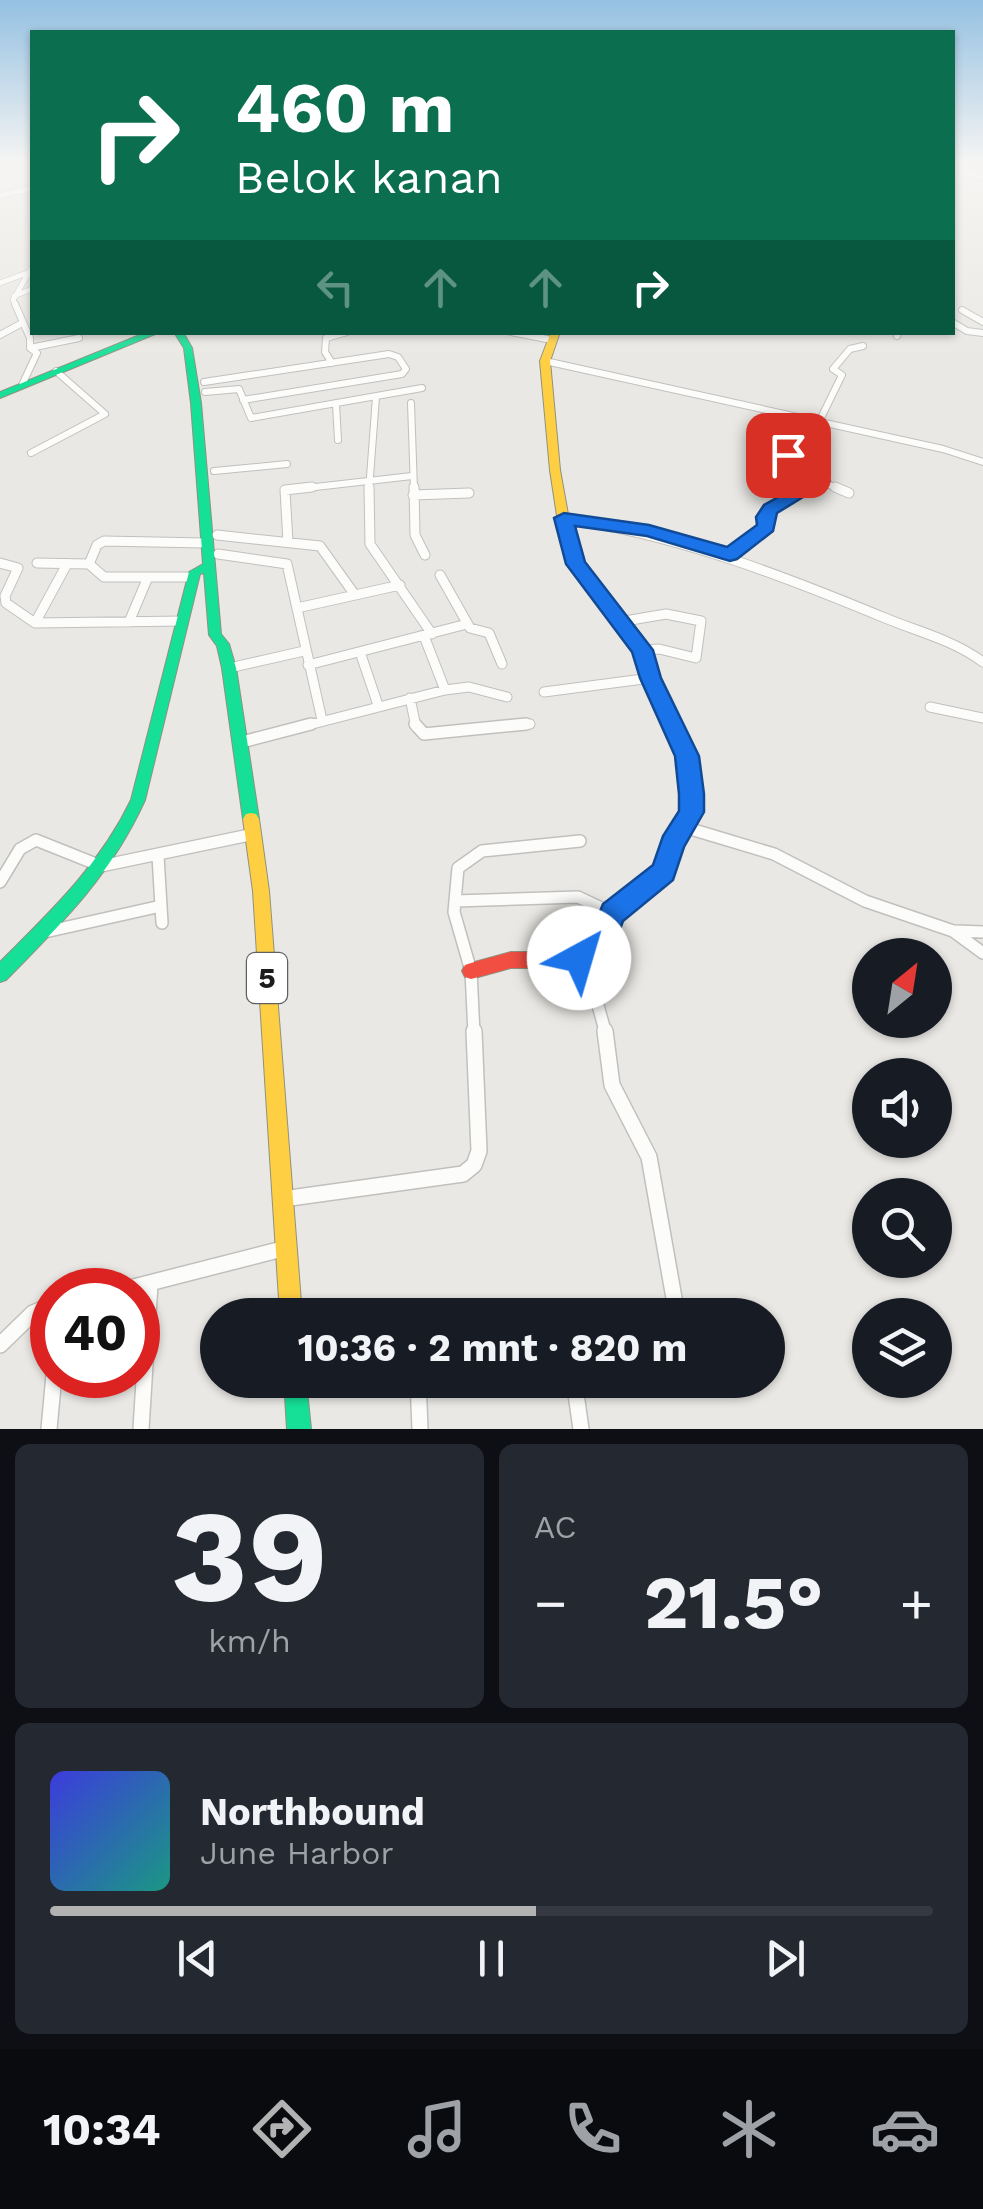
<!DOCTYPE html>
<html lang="id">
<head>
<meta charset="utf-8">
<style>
	:root { --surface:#171b24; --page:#242831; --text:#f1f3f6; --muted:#9ea1a6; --line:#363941; --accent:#b2b2b3 }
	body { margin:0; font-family:"Work Sans",sans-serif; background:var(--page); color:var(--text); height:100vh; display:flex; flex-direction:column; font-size:38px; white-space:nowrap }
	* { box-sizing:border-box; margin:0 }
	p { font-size:32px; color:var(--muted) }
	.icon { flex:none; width:55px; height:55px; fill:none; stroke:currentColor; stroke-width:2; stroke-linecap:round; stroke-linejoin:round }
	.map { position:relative; height:1429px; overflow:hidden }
	.drawer { display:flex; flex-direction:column; gap:15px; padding:15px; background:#0d0f14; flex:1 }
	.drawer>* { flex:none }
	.banner { position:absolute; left:30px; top:30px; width:925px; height:305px; border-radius:0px; box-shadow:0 2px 8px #0004; background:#0b6e4f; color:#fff; overflow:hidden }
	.needle { width:65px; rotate:30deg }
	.buttons { position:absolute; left:852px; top:938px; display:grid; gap:20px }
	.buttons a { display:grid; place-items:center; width:100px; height:100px; border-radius:50%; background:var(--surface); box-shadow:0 2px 8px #0004; font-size:50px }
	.speed { position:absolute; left:30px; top:1268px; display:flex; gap:20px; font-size:50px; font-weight:700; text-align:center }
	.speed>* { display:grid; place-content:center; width:130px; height:130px; border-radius:50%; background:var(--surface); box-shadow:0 2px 8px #0004; line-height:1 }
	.speed .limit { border:15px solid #d22; background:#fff; color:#111 }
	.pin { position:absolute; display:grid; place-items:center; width:85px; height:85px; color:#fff; margin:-42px; border-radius:20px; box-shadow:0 5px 15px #0006 }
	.me { position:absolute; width:110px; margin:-55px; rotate:39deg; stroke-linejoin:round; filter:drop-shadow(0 0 8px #0008) }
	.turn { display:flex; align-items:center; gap:35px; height:210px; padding:0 40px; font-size:45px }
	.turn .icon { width:130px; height:130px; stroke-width:2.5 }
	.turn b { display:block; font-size:70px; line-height:85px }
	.lanes { display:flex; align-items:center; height:95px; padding:0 40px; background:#0003; justify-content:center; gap:50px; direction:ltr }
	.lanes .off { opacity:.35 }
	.big { font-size:75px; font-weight:700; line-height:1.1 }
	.drawer .card { flex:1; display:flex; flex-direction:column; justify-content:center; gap:15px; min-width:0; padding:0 35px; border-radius:15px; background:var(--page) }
	.drawer .dial { align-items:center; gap:0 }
	.dial b { font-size:130px; line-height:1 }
	.song { display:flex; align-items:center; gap:30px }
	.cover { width:120px; height:120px; border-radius:15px; background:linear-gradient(135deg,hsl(240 70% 55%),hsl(170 70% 35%)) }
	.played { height:10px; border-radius:5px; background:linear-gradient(90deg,var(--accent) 55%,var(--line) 55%) }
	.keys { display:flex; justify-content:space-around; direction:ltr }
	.heat { display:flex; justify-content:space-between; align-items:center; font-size:55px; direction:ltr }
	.drawer .tiles { flex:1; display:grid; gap:15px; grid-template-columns:1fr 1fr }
	.card:last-child { grid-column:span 2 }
	.trip { position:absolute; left:200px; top:1298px; width:585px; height:100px; border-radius:50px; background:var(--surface); box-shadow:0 2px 8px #0004; font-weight:700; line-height:100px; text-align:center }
	.tab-bar { display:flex; height:160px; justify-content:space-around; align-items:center; background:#090b0e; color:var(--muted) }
	.tab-bar .icon { width:70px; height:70px }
	.tab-bar .active { color:var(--accent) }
	.tab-bar b { font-size:45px; color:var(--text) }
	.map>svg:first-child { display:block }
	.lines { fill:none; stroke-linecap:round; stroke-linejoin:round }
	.street-far4-casing { stroke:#c1c0bf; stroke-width:6 }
	.street-far3-casing { stroke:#c1c0bf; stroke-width:8 }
	.street-far2-casing { stroke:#c1c0bf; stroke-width:11 }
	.street-far1-casing { stroke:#c1c0bf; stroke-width:14 }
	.street-casing { stroke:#c1c0bf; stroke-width:18 }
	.fast-casing { stroke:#90917e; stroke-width:2 }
	.slow-casing { stroke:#90917e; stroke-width:2 }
	.jam-casing { stroke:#90917e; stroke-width:2 }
	.street-far4 { stroke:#fcfcfb; stroke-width:5 }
	.street-far3 { stroke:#fcfcfb; stroke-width:6 }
	.street-far2 { stroke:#fcfcfb; stroke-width:9 }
	.street-far1 { stroke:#fcfcfb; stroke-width:11 }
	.street { stroke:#fcfcfb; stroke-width:15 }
	.fast { fill:#16e098; fill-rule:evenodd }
	.slow { fill:#ffcf43; fill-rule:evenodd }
	.jam { fill:#f24e42; fill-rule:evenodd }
	.route { fill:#1a73e8; stroke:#114b97; stroke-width:2.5 }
	.labels { text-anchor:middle; stroke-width:8; stroke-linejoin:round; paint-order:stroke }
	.shield { fill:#fff; stroke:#606060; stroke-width:2.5 }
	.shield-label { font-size:30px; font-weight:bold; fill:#1c1c1c }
</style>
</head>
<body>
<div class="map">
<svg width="983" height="1429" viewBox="0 0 983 1429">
	<rect width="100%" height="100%" fill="#eae8e4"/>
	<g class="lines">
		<defs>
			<path id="street-far4" d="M952 171 983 177
				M0 196 32 188
				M0 283 27 273
				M14 296 32 289
				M16 306 13 300 32 267"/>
			<path id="street-far3" d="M15 304 30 338V348L37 353 22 385
				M962 310 983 322
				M952 322 967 331 983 333
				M511 332 552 340
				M0 335 22 323
				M897 336 899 332
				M30 348 79 338
				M545 361 943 449 983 462
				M332 363 325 352 326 338 347 332
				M204 382 389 354 398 357 406 369 402 374 243 400
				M205 392 239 389 251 418 422 388
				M411 403 414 490
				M336 404 338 440
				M814 420 803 441 782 464 841 490
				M819 422 842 375 833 369 850 349 863 346
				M31 453 105 414 56 371
				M214 471 287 464
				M289 490 412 476
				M369 490 376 397
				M801 490 819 481"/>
			<path id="street-far2" d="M369 487 370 544 432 634
				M414 487 415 535 425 555
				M835 487 849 493
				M413 495 469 493
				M563 518C677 535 779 574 885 618 919 632 953 640 983 662
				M217 535 320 546 355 595
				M288 542 285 490 312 487
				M218 554 287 564 322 720
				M730 555 767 527 765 517 788 496 806 487
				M0 563 18 568 5 596 6 603 35 623 183 621
				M37 563 89 564
				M440 575 470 628 489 633 502 664
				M194 577H104L89 564 97 545 104 541 205 543
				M297 608 400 585
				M129 622 148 577
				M619 622 666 614 701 621 696 658 659 649 642 650
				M35 623 67 564
				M424 636 445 690
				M360 652 378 705
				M308 665 467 624
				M229 668 304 651
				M544 692 651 678
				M410 698 416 727
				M930 707 983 718
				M301 727 445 690 469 687 507 697
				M500 727 530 724"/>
			<path id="street-far1" d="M415 724 424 734 526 724
				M242 742 311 724
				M684 827 774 854 865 901 953 931 983 953
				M158 856 162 923
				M0 882 20 849 36 840 101 866 254 834
				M455 901 578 897 612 913
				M954 931 983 932
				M45 932 161 906
				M579 958 590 977 606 1034
				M474 1034 471 971 454 912 458 868 482 851 580 841"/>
			<path id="street" d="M605 1031 612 1085 649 1157 677 1315
				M283 1199 463 1174 474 1165 479 1151 474 1031
				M122 1290 286 1248
				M0 1345 33 1313 52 1305
				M418 1380 420 1429
				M574 1380 581 1429
				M49 1429 54 1375
				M141 1429 150 1284"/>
			<path id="fast" d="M147 332H160L0 398V392Z
				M174 332H183L192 348 201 403 221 634 229 644 236 668 259 819 256 824 251 825 246 824 243 819 222 668 217 646 209 635 204 573 200 574 145 800C111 875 63 922 6 980L0 982V962C50 912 100 865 131 800L189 572 203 564 191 403 184 348Z
				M284 1380H306L311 1429H287Z"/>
			<path id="slow" d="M551 332H560L550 361 560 470 573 542 584 567 578 571 572 567 561 542 550 470 540 361Z
				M251 813 256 814 259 819 269 891 302 1315H280L253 891 243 819 246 814Z"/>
			<path id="jam" d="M578 563 582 564 648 650 694 755 699 794V812L679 845 670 876 618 918 602 958 561 968H511L471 979 465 977 462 971 465 965 471 963 511 952H561L590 945 606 908 657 867 664 843 684 811 685 794 680 755 636 652 574 570 572 567 574 564Z"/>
		</defs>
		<use href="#street-far4" class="street-far4-casing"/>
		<use href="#street-far3" class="street-far3-casing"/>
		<use href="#street-far2" class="street-far2-casing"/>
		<use href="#street-far1" class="street-far1-casing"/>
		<use href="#street" class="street-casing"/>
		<use href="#fast" class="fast-casing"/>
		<use href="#slow" class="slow-casing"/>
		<use href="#jam" class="jam-casing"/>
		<use href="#street-far4" class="street-far4"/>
		<use href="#street-far3" class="street-far3"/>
		<use href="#street-far2" class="street-far2"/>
		<use href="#street-far1" class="street-far1"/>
		<use href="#street" class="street"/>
		<use href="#fast" class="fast"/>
		<use href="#slow" class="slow"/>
		<use href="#jam" class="jam"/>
	</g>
	<linearGradient id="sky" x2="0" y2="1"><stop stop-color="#95c1e2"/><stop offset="0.45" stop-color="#f6f5f3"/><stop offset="1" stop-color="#f6f5f3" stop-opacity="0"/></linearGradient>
	<rect width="983" height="363" fill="url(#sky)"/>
	<path class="route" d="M782 451H795L797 455 792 462 829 481 777 513 773 531 737 559 730 561 647 536 575 526 585 562 653 650 661 678 699 756 704 794V812L684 847 673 880 623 921 609 959 579 971 569 967 565 958 569 948 588 941 603 904 653 865 663 836 679 811V794L675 756 640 678 632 652 566 564 554 518 564 513 649 525 727 547 757 525 756 517 764 505 807 481 776 468 773 464Z"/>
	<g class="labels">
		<rect class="shield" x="247" y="953" width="40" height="50" rx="8"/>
		<g class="shield-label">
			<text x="267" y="988">5</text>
		</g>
	</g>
</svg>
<div class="buttons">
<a><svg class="needle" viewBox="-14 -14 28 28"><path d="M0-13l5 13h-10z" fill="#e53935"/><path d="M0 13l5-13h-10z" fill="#9ea1a6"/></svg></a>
<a><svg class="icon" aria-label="sound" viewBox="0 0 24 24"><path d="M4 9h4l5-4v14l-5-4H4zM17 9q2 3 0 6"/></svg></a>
<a><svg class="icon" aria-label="search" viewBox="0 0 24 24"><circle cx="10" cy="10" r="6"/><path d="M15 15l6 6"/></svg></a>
<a><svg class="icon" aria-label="layers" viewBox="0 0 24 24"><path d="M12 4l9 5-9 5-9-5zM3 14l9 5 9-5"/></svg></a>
</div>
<div class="speed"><div class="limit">40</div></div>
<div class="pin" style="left:788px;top:455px;background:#d93025"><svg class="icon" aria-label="arrive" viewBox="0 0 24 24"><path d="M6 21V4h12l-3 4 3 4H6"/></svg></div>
<svg class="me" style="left:579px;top:958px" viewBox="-20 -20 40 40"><circle r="19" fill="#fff"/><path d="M0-13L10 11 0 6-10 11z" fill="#1a73e8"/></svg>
<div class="trip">10:36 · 2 mnt · 820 m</div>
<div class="banner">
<div class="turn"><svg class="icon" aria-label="right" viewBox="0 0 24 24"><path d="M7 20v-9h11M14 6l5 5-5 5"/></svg><div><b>460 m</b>Belok kanan</div></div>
<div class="lanes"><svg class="icon off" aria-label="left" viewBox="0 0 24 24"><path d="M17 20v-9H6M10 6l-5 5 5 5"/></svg><svg class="icon off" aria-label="ahead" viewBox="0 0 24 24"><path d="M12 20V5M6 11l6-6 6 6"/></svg><svg class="icon off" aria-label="ahead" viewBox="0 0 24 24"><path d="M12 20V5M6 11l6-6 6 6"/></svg><svg class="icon" aria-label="right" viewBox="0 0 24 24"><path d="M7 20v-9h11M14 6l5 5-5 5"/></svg></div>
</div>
</div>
<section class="drawer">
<div class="tiles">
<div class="card dial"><b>39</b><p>km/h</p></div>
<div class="card"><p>AC</p>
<div class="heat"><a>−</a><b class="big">21.5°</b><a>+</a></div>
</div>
<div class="card">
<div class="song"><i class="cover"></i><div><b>Northbound</b><p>June Harbor</p></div></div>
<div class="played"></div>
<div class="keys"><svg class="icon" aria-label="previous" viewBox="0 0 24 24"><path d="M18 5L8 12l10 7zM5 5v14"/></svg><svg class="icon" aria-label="pause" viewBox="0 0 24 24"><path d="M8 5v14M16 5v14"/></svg><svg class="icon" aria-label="next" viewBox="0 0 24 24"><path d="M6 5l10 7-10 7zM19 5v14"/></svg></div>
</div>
</div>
</section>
<nav class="tab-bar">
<b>10:34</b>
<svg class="icon active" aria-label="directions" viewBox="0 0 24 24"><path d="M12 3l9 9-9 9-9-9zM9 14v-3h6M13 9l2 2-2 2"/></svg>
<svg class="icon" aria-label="music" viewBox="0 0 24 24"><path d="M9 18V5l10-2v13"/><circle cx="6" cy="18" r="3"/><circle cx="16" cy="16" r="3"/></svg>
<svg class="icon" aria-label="phone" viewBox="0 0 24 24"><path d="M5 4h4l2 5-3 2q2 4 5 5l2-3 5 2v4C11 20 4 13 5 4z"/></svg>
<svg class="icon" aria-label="climate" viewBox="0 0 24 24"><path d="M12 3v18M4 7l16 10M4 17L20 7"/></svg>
<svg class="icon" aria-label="car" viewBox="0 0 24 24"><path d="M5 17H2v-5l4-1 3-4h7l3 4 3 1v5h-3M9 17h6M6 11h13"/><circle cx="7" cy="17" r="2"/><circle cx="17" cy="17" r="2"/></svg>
</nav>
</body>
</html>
